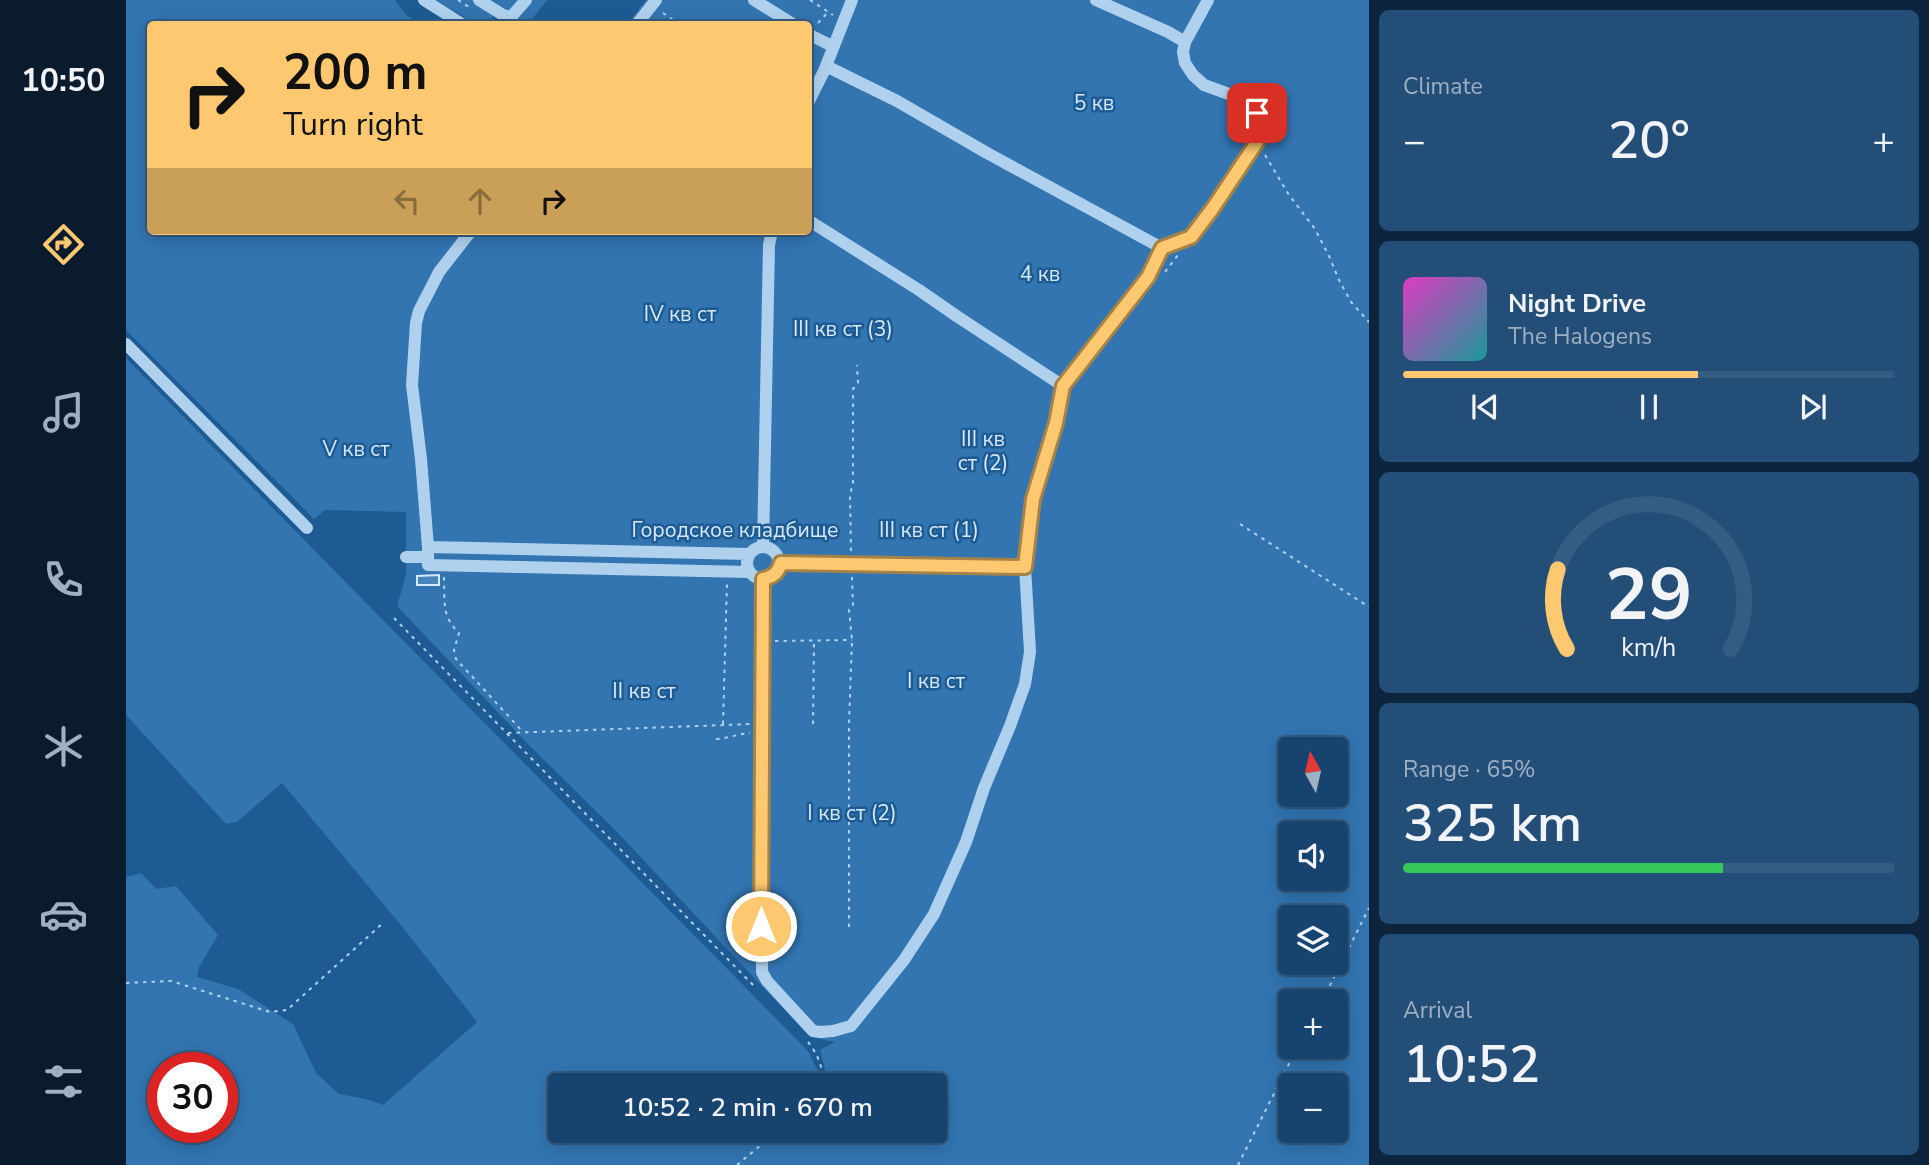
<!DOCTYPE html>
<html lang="en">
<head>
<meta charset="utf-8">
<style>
	:root { --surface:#16446f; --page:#234e77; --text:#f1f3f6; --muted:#9eb0c3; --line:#355c82; --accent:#fdc86f }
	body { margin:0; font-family:"Nunito Sans",sans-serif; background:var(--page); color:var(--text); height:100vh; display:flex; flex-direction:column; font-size:26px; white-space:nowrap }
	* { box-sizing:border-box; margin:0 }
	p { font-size:23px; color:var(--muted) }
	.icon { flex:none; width:38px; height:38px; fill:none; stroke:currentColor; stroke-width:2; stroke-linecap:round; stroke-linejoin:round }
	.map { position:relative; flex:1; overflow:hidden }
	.drawer { display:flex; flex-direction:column; gap:10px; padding:10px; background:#0c253d; width:560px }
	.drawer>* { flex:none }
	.top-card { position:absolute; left:21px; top:21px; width:665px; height:214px; border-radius:7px; box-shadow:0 4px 18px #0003,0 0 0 2px var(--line); background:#fdc86f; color:#111; overflow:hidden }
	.needle { width:46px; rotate:352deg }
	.tools { position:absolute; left:1152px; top:737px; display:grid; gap:14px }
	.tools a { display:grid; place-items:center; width:70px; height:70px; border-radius:7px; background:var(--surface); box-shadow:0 4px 18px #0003,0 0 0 2px var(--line); font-size:35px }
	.speed { position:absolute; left:21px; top:1052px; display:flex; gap:14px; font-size:35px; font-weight:700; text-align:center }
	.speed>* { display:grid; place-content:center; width:91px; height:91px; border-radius:50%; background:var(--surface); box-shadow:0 4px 18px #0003,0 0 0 2px var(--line); line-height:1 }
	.speed .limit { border:10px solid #d22; background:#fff; color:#111 }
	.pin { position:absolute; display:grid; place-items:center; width:60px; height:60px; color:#fff; margin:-30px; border-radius:14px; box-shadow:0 4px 10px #0006 }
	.me { position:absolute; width:77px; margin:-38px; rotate:0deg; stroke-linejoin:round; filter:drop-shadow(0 0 5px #0008) }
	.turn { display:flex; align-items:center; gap:24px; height:147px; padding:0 21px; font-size:32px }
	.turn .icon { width:91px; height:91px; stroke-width:2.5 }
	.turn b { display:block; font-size:49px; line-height:60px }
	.lanes { display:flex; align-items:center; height:66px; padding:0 21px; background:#0003; justify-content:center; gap:35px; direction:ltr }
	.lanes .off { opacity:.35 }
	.big { font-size:52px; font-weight:600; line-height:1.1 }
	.drawer .tile { flex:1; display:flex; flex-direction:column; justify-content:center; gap:10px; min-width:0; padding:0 24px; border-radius:10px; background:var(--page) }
	.drawer .dial { align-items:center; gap:0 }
	.dial svg { height:182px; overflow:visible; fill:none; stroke:var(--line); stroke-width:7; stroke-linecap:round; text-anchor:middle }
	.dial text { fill:var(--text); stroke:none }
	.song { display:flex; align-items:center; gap:21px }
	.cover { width:84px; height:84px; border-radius:10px; background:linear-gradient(135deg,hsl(310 70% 55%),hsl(180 70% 35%)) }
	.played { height:7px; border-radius:4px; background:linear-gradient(90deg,var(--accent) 60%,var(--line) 60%) }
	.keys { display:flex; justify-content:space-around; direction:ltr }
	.heat { display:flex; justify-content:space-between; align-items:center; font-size:38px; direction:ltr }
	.charge { height:10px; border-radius:5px; background:linear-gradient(90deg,#34c759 65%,var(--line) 0) }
	.trip { position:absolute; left:422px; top:1073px; width:399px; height:70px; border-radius:7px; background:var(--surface); box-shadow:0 4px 18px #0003,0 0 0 2px var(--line); font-weight:600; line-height:70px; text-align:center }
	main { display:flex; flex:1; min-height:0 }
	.tab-bar { display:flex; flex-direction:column; width:126px; justify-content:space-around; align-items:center; background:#091b2c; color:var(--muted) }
	.tab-bar .icon { width:49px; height:49px }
	.tab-bar .selected { color:var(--accent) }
	.tab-bar b { font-size:32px; color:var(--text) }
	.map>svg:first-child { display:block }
	.green { fill:#3275b1; fill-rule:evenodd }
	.building { fill:#4684ba; stroke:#d6e9fa; stroke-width:2 }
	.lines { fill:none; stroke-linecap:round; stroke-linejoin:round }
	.path { stroke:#b0d1ee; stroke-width:2; stroke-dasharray:3.5 5; stroke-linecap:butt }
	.minor { stroke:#b0d1ee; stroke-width:12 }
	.route-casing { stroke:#a48248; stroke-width:18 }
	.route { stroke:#fdc86f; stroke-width:12 }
	.labels { text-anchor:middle; stroke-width:5; stroke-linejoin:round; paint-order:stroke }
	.park-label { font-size:21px; fill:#d6e9fa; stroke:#1e5b94 }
</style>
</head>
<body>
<main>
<nav class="tab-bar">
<b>10:50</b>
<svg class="icon selected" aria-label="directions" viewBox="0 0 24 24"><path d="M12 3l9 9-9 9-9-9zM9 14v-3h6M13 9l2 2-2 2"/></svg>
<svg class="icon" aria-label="music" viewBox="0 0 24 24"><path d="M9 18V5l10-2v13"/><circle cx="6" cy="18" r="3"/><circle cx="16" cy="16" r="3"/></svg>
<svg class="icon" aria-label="phone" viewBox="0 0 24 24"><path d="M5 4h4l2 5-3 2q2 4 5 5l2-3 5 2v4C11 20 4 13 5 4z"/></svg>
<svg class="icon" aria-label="climate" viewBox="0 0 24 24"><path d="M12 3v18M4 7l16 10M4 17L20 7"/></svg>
<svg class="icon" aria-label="car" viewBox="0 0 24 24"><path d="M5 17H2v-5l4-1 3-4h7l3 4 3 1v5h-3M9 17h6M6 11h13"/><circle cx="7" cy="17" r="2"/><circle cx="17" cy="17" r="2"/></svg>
<svg class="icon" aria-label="filters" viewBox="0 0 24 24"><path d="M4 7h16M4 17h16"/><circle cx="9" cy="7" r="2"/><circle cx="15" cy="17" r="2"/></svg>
</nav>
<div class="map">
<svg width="1243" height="1165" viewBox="0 0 1243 1165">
	<rect width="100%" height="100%" fill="#1e5b94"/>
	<path class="green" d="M0 0H269L280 15 295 24H24V231H682V24H501L520 0H1243V1165H0V877L15 873 30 889 50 886 92 935 73 967 71 977 112 989 167 1024 190 1073 213 1094 244 1100 257 1105 351 1022 278 929 156 783 111 822 100 824 0 715V358C226 590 455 820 682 1051L699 1085H434V1130H808V1085H703L694 1050 709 1042 684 1037 491 832 402 744 271 606 280 575V512L199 510 188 519 0 330ZM1164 749H1209V794H1164ZM1164 833H1209V878H1164ZM1164 917H1209V962H1164ZM1164 1001H1209V1046H1164ZM37 1068H96V1127H37ZM1164 1085H1209V1130H1164Z
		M310 0H421L402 24H381L368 16C362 23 357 25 348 23Z"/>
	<path class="building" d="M313 575V585H291V576Z"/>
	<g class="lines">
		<path class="path" d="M332 0 343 7
			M684 0 707 15
			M537 13 553 24
			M692 23 702 12
			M1139 155 1163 195 1189 229 1203 256 1213 280 1225 302 1243 322
			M1039 272 1052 255
			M1114 524 1243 607
			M725 551 724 494 727 484V389L732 383 731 365
			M318 577C319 601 315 616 333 633L328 650 330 659 397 732
			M268 618 629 987
			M649 641 726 640
			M597 724 601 582
			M687 724 688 641
			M382 733 625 724
			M590 739C603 738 612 734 624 733
			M723 927V724L726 640 723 610 727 606 726 577
			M0 983 45 981 144 1012 161 1010 257 923
			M1196 1001 1243 908
			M682 1042C691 1053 699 1070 696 1085
			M611 1165 653 1130
			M1112 1165 1172 1046"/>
		<path class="minor" d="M298 0 336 24
			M353 0 377 15 385 17 400 0
			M628 0 667 24
			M970 0 1042 32 1059 42
			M511 24 530 0
			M682 34 706 46
			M700 66 771 101 861 153 1036 248
			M682 103 698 71 726 0
			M682 220 793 290 832 317 937 386
			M345 231 313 272 293 311 290 323 286 385 295 459 302 547V565L623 572
			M0 344 181 528
			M621 563a16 16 0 1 1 32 0a16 16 0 1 1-32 0Z
			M302 547 622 554
			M637 547 643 245 646 231
			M280 557H302
			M655 563 899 567
			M637 579 636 972 641 981 687 1031 695 1032 707 1031 725 1026 778 960 808 914 840 842 858 788 884 726 899 684 904 652 899 567 907 499 930 423 937 386 1022 277 1036 248 1065 237 1118 163 1131 142 1135 126 1131 113 1123 104 1111 97 1078 85 1067 75 1059 63 1057 52 1059 42 1082 0"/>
	</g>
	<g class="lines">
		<defs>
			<path id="route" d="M635 926 637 579C647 577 652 573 655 563L899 567 907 499 930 423 937 386 1022 277 1036 248 1065 237 1087 208 1131 142 1135 126 1131 113"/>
		</defs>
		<use href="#route" class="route-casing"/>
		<use href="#route" class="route"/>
	</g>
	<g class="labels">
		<g class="park-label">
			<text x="968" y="110">5 кв</text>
			<text x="914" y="281">4 кв</text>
			<text x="554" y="321">IV кв ст</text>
			<text x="717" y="336">III кв ст (3)</text>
			<text x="857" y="446">III кв<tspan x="857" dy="24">ст (2)</tspan></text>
			<text x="230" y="456">V кв ст</text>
			<text x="609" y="537">Городское кладбище</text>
			<text x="803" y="537">III кв ст (1)</text>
			<text x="810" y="688">I кв ст</text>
			<text x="518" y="698">II кв ст</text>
			<text x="726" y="820">I кв ст (2)</text>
		</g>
	</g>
</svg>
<div class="tools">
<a><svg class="needle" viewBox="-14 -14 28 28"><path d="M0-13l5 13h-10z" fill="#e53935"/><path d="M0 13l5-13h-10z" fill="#9eb0c3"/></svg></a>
<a><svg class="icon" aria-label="sound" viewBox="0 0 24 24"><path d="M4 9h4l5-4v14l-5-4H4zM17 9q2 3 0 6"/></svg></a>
<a><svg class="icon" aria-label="layers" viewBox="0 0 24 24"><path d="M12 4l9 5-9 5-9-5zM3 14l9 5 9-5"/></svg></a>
<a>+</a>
<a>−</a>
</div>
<div class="speed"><div class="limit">30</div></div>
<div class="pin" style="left:1131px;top:113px;background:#d93025"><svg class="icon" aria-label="arrive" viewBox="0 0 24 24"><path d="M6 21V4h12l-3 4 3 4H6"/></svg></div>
<svg class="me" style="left:635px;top:926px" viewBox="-20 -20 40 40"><circle r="17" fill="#fdc86f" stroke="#fff" stroke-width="3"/><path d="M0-11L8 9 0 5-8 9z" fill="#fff"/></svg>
<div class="trip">10:52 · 2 min · 670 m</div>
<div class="top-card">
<div class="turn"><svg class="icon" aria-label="right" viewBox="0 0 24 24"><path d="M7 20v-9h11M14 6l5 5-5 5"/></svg><div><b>200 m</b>Turn right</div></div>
<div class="lanes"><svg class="icon off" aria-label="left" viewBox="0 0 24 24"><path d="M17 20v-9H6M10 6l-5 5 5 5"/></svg><svg class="icon off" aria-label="ahead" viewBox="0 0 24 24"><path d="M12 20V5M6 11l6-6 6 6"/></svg><svg class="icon" aria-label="right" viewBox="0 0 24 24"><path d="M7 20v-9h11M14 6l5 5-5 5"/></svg></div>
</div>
</div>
<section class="drawer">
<div class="tile"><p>Climate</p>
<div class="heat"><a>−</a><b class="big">20°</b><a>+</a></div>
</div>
<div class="tile">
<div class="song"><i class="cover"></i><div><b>Night Drive</b><p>The Halogens</p></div></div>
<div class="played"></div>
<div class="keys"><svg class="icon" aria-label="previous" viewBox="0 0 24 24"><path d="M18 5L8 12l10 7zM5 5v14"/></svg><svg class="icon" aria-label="pause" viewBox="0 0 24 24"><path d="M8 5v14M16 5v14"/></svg><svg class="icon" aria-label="next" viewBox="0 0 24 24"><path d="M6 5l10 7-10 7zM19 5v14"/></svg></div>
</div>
<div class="tile dial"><svg viewBox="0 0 100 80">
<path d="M14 69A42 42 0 1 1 86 69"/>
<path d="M14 69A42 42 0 0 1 10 34" stroke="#fdc86f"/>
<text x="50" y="56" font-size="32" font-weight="700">29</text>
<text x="50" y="72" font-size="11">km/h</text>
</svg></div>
<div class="tile"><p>Range · 65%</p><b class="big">325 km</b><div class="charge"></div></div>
<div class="tile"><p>Arrival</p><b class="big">10:52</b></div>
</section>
</main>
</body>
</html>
